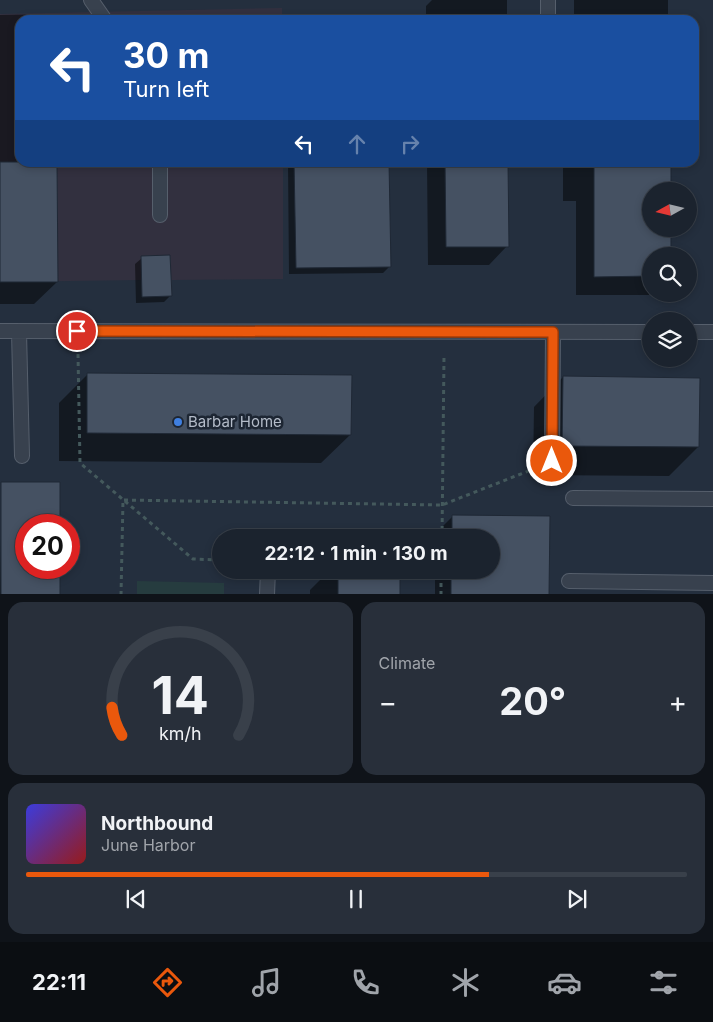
<!DOCTYPE html>
<html lang="en">
<head>
<meta charset="utf-8">
<style>
	:root { --surface:#1b232e; --page:#282f3a; --text:#f1f3f6; --muted:#a0a4aa; --line:#39404a; --accent:#ea580c }
	body { margin:0; font-family:Inter,sans-serif; background:var(--page); color:var(--text); height:100vh; display:flex; flex-direction:column; font-size:19px; white-space:nowrap }
	* { box-sizing:border-box; margin:0 }
	p { font-size:16px; color:var(--muted) }
	.icon { flex:none; width:28px; height:28px; fill:none; stroke:currentColor; stroke-width:2; stroke-linecap:round; stroke-linejoin:round }
	.map { position:relative; height:594px; overflow:hidden }
	.sheet { display:flex; flex-direction:column; gap:8px; padding:8px; background:#0f1319; flex:1 }
	.sheet>* { flex:none }
	.hud { position:absolute; left:15px; top:15px; width:684px; height:152px; border-radius:15px; box-shadow:0 2px 8px #0003,0 0 0 1px var(--line); background:#1a4fa0; color:#fff; overflow:hidden }
	.needle { width:32px; rotate:262deg }
	.fabs { position:absolute; left:642px; top:182px; display:grid; gap:10px }
	.fabs a { display:grid; place-items:center; width:55px; height:55px; border-radius:50%; background:var(--surface); box-shadow:0 2px 8px #0003,0 0 0 1px var(--line); font-size:25px }
	.speed { position:absolute; left:15px; top:514px; display:flex; gap:10px; font-size:25px; font-weight:700; text-align:center }
	.speed>* { display:grid; place-content:center; width:65px; height:65px; border-radius:50%; background:var(--surface); box-shadow:0 2px 8px #0003,0 0 0 1px var(--line); line-height:1 }
	.speed .limit { border:8px solid #d22; background:#fff; color:#111 }
	.pin { position:absolute; display:grid; place-items:center; width:42px; height:42px; color:#fff; margin:-21px; border:2px solid #fff; border-radius:50%; box-shadow:0 1px 5px #0007 }
	.me { position:absolute; width:55px; margin:-28px; rotate:0deg; stroke-linejoin:round; filter:drop-shadow(0 0 4px #0008) }
	.turn { display:flex; align-items:center; gap:18px; height:105px; padding:0 25px; font-size:22px }
	.turn .icon { width:65px; height:65px; stroke-width:2.5 }
	.turn b { display:block; font-size:35px; line-height:42px }
	.lanes { display:flex; align-items:center; height:48px; padding:0 25px; background:#0003; justify-content:center; gap:25px; direction:ltr }
	.lanes .off { opacity:.35 }
	.big { font-size:38px; font-weight:700; line-height:1.1 }
	.sheet .widget { flex:1; display:flex; flex-direction:column; justify-content:center; gap:8px; min-width:0; padding:0 18px; border-radius:15px; background:var(--page) }
	.sheet .dial { align-items:center; gap:0 }
	.dial svg { height:130px; overflow:visible; fill:none; stroke:var(--line); stroke-width:7; stroke-linecap:round; text-anchor:middle }
	.dial text { fill:var(--text); stroke:none }
	.song { display:flex; align-items:center; gap:15px }
	.cover { width:60px; height:60px; border-radius:8px; background:linear-gradient(135deg,hsl(240 70% 55%),hsl(0 70% 35%)) }
	.played { height:5px; border-radius:2px; background:linear-gradient(90deg,var(--accent) 70%,var(--line) 70%) }
	.keys { display:flex; justify-content:space-around; direction:ltr }
	.heat { display:flex; justify-content:space-between; align-items:center; font-size:28px; direction:ltr }
	.sheet .tiles { flex:1; display:grid; gap:8px; grid-template-columns:1fr 1fr }
	.widget:last-child { grid-column:span 2 }
	.trip { position:absolute; left:212px; top:529px; width:288px; height:50px; border-radius:25px; background:var(--surface); box-shadow:0 2px 8px #0003,0 0 0 1px var(--line); font-weight:700; line-height:50px; text-align:center }
	.tabs { display:flex; height:80px; justify-content:space-around; align-items:center; background:#0b0e12; color:var(--muted) }
	.tabs .icon { width:35px; height:35px }
	.tabs .current { color:var(--accent) }
	.tabs b { font-size:22px; color:var(--text) }
	.map>svg:first-child { display:block }
	.medical { fill:#32303f }
	.green { fill:#263c3f }
	.shadow { fill:#0007 }
	.building { fill:#455162; stroke:#1f2835 }
	.lines { fill:none; stroke-linecap:round; stroke-linejoin:round }
	.service-casing { stroke:#565f6c; stroke-width:16 }
	.path { stroke:#44595c; stroke-width:3; stroke-dasharray:4 4; stroke-linecap:butt }
	.service { stroke:#38414e; stroke-width:14 }
	.route-casing { stroke:#983908; stroke-width:12 }
	.route { stroke:#ea580c; stroke-width:9 }
	.shop-dot { fill:#3f7fe0; stroke:#1d2633; stroke-width:2 }
	.labels { text-anchor:middle; stroke-width:5; stroke-linejoin:round; paint-order:stroke }
	.poi-label { font-size:15px; fill:#b4bcc9; stroke:#1d2633; text-anchor:start }
</style>
</head>
<body>
<div class="map">
<svg width="713" height="595" viewBox="0 0 713 595">
	<rect width="100%" height="100%" fill="#242f3e"/>
	<path class="medical" d="M282 8V20H20V162L283 163V279L172 280V296L142 297 141 280 0 282V14Z"/>
	<path class="green" d="M137 581 224 583V594H137Z"/>
	<path class="shadow" d="M432 0H507V20H426V6Z
		M574 0H668V20H574Z
		M55 14V20H20V162L57 282 34 304H0V15Z
		M694 91H697V129L694 132Z
		M288 162H388L389 267 383 273 289 274Z
		M427 162H507V246L489 265H428Z
		M563 162H669V191H651V229H670V256H651V295H576V201H563Z
		M142 258 171 295 164 302 136 303 135 264Z
		M88 374 350 435 321 463 59 461V403Z
		M563 377 698 447 669 476 533 475 534 407Z
		M2 483 59 525H26V568H59V595H0Z
		M453 516 549 517 548 595H435V570H491V538H436V533Z
		M330 570H399L398 595H310V590Z"/>
	<path class="building" d="M0 162H57L58 282H0Z
		M294 162H389L391 267 296 268Z
		M445 162H508L509 247H446Z
		M594 162H671V191H651V229H671V256H651V276L594 277Z
		M170 255 172 296 142 297 141 256Z
		M87 373 352 375 351 435 87 433Z
		M563 376 700 378 699 447 562 446Z
		M1 482H60V525H26V568H60V595H1Z
		M452 515 550 516 549 595H451V570H491V538H452Z
		M338 570H400V595H338Z"/>
	<g class="lines">
		<defs>
			<path id="service" d="M91 0 105 20
				M548 0V20
				M160 162V215
				M0 331 651 332
				M19 332 22 456
				M689 332H713
				M552 461 553 332
				M573 498 713 499
				M569 581 713 583
				M267 595 268 570"/>
		</defs>
		<use href="#service" class="service-casing"/>
		<path class="path" d="M78 354 80 463 193 559 221 560
			M442 538 444 356
			M121 595 123 500 442 505 531 470
			M441 595V570"/>
		<use href="#service" class="service"/>
	</g>
	<g class="lines">
		<defs>
			<path id="route" d="M77 331 553 332 552 461"/>
		</defs>
		<use href="#route" class="route-casing"/>
		<use href="#route" class="route"/>
	</g>
	<circle class="shop-dot" cx="178" cy="422" r="5"/>
	<g class="labels">
		<g class="poi-label">
			<text x="188" y="427">Barbar Home</text>
		</g>
	</g>
</svg>
<div class="fabs">
<a><svg class="needle" viewBox="-14 -14 28 28"><path d="M0-13l5 13h-10z" fill="#e53935"/><path d="M0 13l5-13h-10z" fill="#a0a4aa"/></svg></a>
<a><svg class="icon" aria-label="search" viewBox="0 0 24 24"><circle cx="10" cy="10" r="6"/><path d="M15 15l6 6"/></svg></a>
<a><svg class="icon" aria-label="layers" viewBox="0 0 24 24"><path d="M12 4l9 5-9 5-9-5zM3 14l9 5 9-5"/></svg></a>
</div>
<div class="speed"><div class="limit">20</div></div>
<div class="pin" style="left:77px;top:331px;background:#d93025"><svg class="icon" aria-label="arrive" viewBox="0 0 24 24"><path d="M6 21V4h12l-3 4 3 4H6"/></svg></div>
<svg class="me" style="left:552px;top:461px" viewBox="-20 -20 40 40"><circle r="17" fill="#ea580c" stroke="#fff" stroke-width="3"/><path d="M0-11L8 9 0 5-8 9z" fill="#fff"/></svg>
<div class="trip">22:12 · 1 min · 130 m</div>
<div class="hud">
<div class="turn"><svg class="icon" aria-label="left" viewBox="0 0 24 24"><path d="M17 20v-9H6M10 6l-5 5 5 5"/></svg><div><b>30 m</b>Turn left</div></div>
<div class="lanes"><svg class="icon" aria-label="left" viewBox="0 0 24 24"><path d="M17 20v-9H6M10 6l-5 5 5 5"/></svg><svg class="icon off" aria-label="ahead" viewBox="0 0 24 24"><path d="M12 20V5M6 11l6-6 6 6"/></svg><svg class="icon off" aria-label="right" viewBox="0 0 24 24"><path d="M7 20v-9h11M14 6l5 5-5 5"/></svg></div>
</div>
</div>
<section class="sheet">
<div class="tiles">
<div class="widget dial"><svg viewBox="0 0 100 80">
<path d="M14 69A42 42 0 1 1 86 69"/>
<path d="M14 69A42 42 0 0 1 8 52" stroke="#ea580c"/>
<text x="50" y="56" font-size="32" font-weight="700">14</text>
<text x="50" y="72" font-size="11">km/h</text>
</svg></div>
<div class="widget"><p>Climate</p>
<div class="heat"><a>−</a><b class="big">20°</b><a>+</a></div>
</div>
<div class="widget">
<div class="song"><i class="cover"></i><div><b>Northbound</b><p>June Harbor</p></div></div>
<div class="played"></div>
<div class="keys"><svg class="icon" aria-label="previous" viewBox="0 0 24 24"><path d="M18 5L8 12l10 7zM5 5v14"/></svg><svg class="icon" aria-label="pause" viewBox="0 0 24 24"><path d="M8 5v14M16 5v14"/></svg><svg class="icon" aria-label="next" viewBox="0 0 24 24"><path d="M6 5l10 7-10 7zM19 5v14"/></svg></div>
</div>
</div>
</section>
<nav class="tabs">
<b>22:11</b>
<svg class="icon current" aria-label="directions" viewBox="0 0 24 24"><path d="M12 3l9 9-9 9-9-9zM9 14v-3h6M13 9l2 2-2 2"/></svg>
<svg class="icon" aria-label="music" viewBox="0 0 24 24"><path d="M9 18V5l10-2v13"/><circle cx="6" cy="18" r="3"/><circle cx="16" cy="16" r="3"/></svg>
<svg class="icon" aria-label="phone" viewBox="0 0 24 24"><path d="M5 4h4l2 5-3 2q2 4 5 5l2-3 5 2v4C11 20 4 13 5 4z"/></svg>
<svg class="icon" aria-label="climate" viewBox="0 0 24 24"><path d="M12 3v18M4 7l16 10M4 17L20 7"/></svg>
<svg class="icon" aria-label="car" viewBox="0 0 24 24"><path d="M5 17H2v-5l4-1 3-4h7l3 4 3 1v5h-3M9 17h6M6 11h13"/><circle cx="7" cy="17" r="2"/><circle cx="17" cy="17" r="2"/></svg>
<svg class="icon" aria-label="filters" viewBox="0 0 24 24"><path d="M4 7h16M4 17h16"/><circle cx="9" cy="7" r="2"/><circle cx="15" cy="17" r="2"/></svg>
</nav>
</body>
</html>
